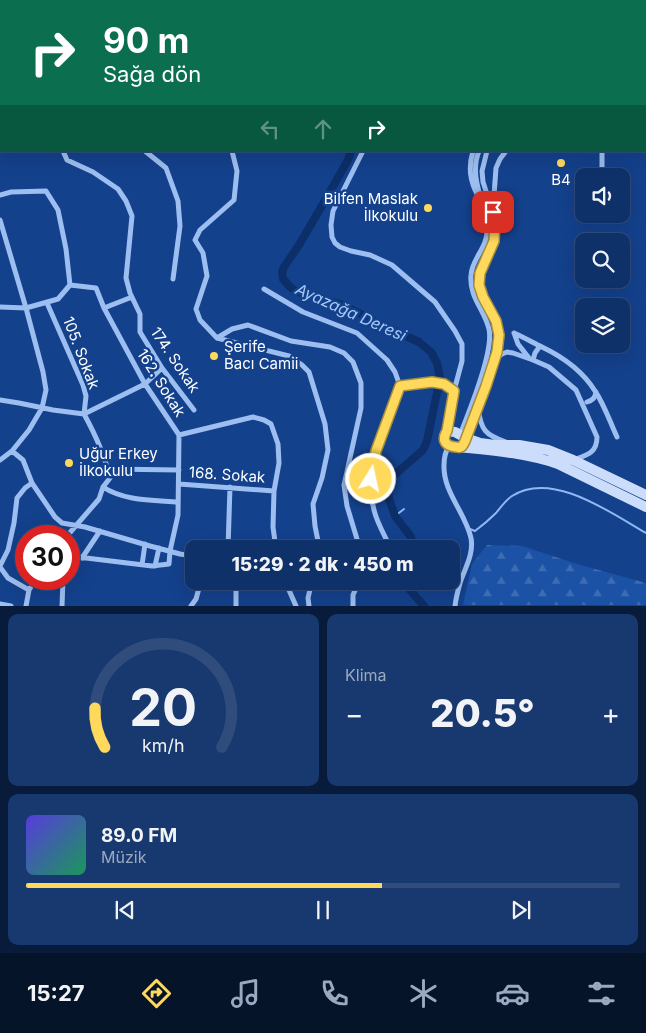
<!DOCTYPE html>
<html lang="tr">
<head>
<meta charset="utf-8">
<style>
	:root { --surface:#0f3169; --page:#18396f; --text:#f1f3f6; --muted:#9ba9c0; --line:#2f4c7d; --accent:#ffd95c }
	body { margin:0; font-family:Inter,sans-serif; background:var(--page); color:var(--text); height:100vh; display:flex; flex-direction:column; font-size:19px; white-space:nowrap }
	* { box-sizing:border-box; margin:0 }
	p { font-size:16px; color:var(--muted) }
	.icon { flex:none; width:28px; height:28px; fill:none; stroke:currentColor; stroke-width:2; stroke-linecap:round; stroke-linejoin:round }
	.map { position:relative; height:606px; overflow:hidden }
	.sheet { display:flex; flex-direction:column; gap:8px; padding:8px; background:#081b3a; flex:1 }
	.sheet>* { flex:none }
	.top-card { position:absolute; left:0px; top:0px; width:646px; height:152px; box-shadow:0 5px 20px #0002,0 0 0 1px var(--line); background:#0b6e4f; color:#fff; overflow:hidden }
	.fabs { position:absolute; left:575px; top:168px; display:grid; gap:10px }
	.fabs a { display:grid; place-items:center; width:55px; height:55px; border-radius:10px; background:var(--surface); box-shadow:0 5px 20px #0002,0 0 0 1px var(--line); font-size:25px }
	.speed { position:absolute; left:15px; top:525px; display:flex; gap:10px; font-size:25px; font-weight:700; text-align:center }
	.speed>* { display:grid; place-content:center; width:65px; height:65px; border-radius:50%; background:var(--surface); box-shadow:0 5px 20px #0002,0 0 0 1px var(--line); line-height:1 }
	.speed .limit { border:8px solid #d22; background:#fff; color:#111 }
	.pin { position:absolute; display:grid; place-items:center; width:42px; height:42px; color:#fff; margin:-21px; border-radius:10px; box-shadow:0 2px 8px #0006 }
	.me { position:absolute; width:55px; margin:-28px; rotate:10deg; stroke-linejoin:round; filter:drop-shadow(0 0 4px #0008) }
	.turn { display:flex; align-items:center; gap:18px; height:105px; padding:0 20px; font-size:22px }
	.turn .icon { width:65px; height:65px; stroke-width:2.5 }
	.turn b { display:block; font-size:35px; line-height:42px }
	.lanes { display:flex; align-items:center; height:48px; padding:0 20px; background:#0003; justify-content:center; gap:25px; direction:ltr }
	.lanes .off { opacity:.35 }
	.big { font-size:38px; font-weight:800; line-height:1.1 }
	.sheet .tile { flex:1; display:flex; flex-direction:column; justify-content:center; gap:8px; min-width:0; padding:0 18px; border-radius:10px; background:var(--page) }
	.sheet .dial { align-items:center; gap:0 }
	.dial svg { height:130px; overflow:visible; fill:none; stroke:var(--line); stroke-width:7; stroke-linecap:round; text-anchor:middle }
	.dial text { fill:var(--text); stroke:none }
	.song { display:flex; align-items:center; gap:15px }
	.cover { width:60px; height:60px; border-radius:8px; background:linear-gradient(135deg,hsl(250 70% 55%),hsl(150 70% 35%)) }
	.played { height:5px; border-radius:2px; background:linear-gradient(90deg,var(--accent) 60%,var(--line) 60%) }
	.keys { display:flex; justify-content:space-around; direction:ltr }
	.heat { display:flex; justify-content:space-between; align-items:center; font-size:28px; direction:ltr }
	.sheet .tiles { flex:1; display:grid; gap:8px; grid-template-columns:1fr 1fr }
	.tile:last-child { grid-column:span 2 }
	.trip { position:absolute; left:185px; top:540px; width:275px; height:50px; border-radius:10px; background:var(--surface); box-shadow:0 5px 20px #0002,0 0 0 1px var(--line); font-weight:800; line-height:50px; text-align:center }
	.menu { display:flex; height:80px; justify-content:space-around; align-items:center; background:#06142a; color:var(--muted) }
	.menu .icon { width:35px; height:35px }
	.menu .on { color:var(--accent) }
	.menu b { font-size:22px; color:var(--text) }
	.map>svg:first-child { display:block }
	.forest { fill:url(#forest-firs) }
	.lines { fill:none; stroke-linecap:round; stroke-linejoin:round }
	.stream { stroke:#8fb7f3; stroke-width:2 }
	.canal { stroke:#0c2e69; stroke-width:8 }
	.street { stroke:#9dbef0; stroke-width:5 }
	.secondary { stroke:#cbddfb; stroke-width:10 }
	.route-casing { stroke:#a68d3c; stroke-width:12 }
	.route { stroke:#ffd95c; stroke-width:9 }
	.poi-dot { fill:#ffd95c; stroke:#14418c; stroke-width:2 }
	.labels { text-anchor:middle; stroke-width:5; stroke-linejoin:round; paint-order:stroke }
	.poi-label { font-size:15px; fill:#fff; stroke:#14418c; text-anchor:start }
	.street-label { font-size:15px; fill:#fff; stroke:#14418c }
	.water-label { font-size:16px; font-style:italic; fill:#a8c8f7; stroke:#14418c }
</style>
</head>
<body>
<div class="map">
<svg width="646" height="606" viewBox="0 0 646 606">
	<defs>
		<pattern id="forest-firs" width="22" height="20" patternUnits="userSpaceOnUse" patternTransform="scale(1.25)"><rect width="22" height="20" fill="#1c52a6"/><path d="M5 1l3.5 6h-7zM16 11l3.5 6h-7z" fill="#3e6cb3"/></pattern>
	</defs>
	<rect width="100%" height="100%" fill="#14418c"/>
	<path class="forest" d="M0 0H133L130 1H1V46H0Z
		M476 0H646V111H645V1H475Z
		M487 545 522 546 577 564 646 583V605H463L472 564Z"/>
	<g class="lines">
		<path class="stream" d="M395 516 404 509
			M470 529 475 531C483 525 489 520 496 513 500 508 506 500 512 496 552 470 611 513 646 533"/>
		<path class="canal" d="M312 0V1
			M351 151 348 160 323 204 299 245 284 267 282 272 283 279 290 287 297 292 340 304 361 314 379 324 419 342 431 352 437 363 440 378 427 441 423 450 391 478 387 485 389 499 395 516 411 537 415 549
			M408 581 410 590 424 606"/>
		<path class="street" d="M276 0V1
			M358 0 359 1
			M255 1V0
			M0 54H1
			M645 118H646
			M645 124 646 125
			M0 143 1 140
			M63 151 67 160 93 172 118 189 126 201 132 216 126 278 130 293 140 314V332L162 368 194 410
			M145 151 166 168 178 201 180 226 173 279
			M232 151 237 171 234 200 200 230 195 240 203 253 207 276 196 309 200 320 217 338 289 356 302 365 309 372 325 424 328 450 322 478 313 504 315 526 319 546V549
			M363 151 333 211 331 225 332 237 335 243 340 247 351 251 370 255 392 265 435 302 455 331 462 344V361L454 391 447 431
			M473 151C468 168 470 181 478 196
			M602 176V151
			M0 195 11 192 46 191 58 210 66 249 70 285 58 299 26 308 0 307
			M493 209 496 168 500 159 506 151
			M0 220 26 308 43 372 46 390 42 408 29 430 12 451 0 460
			M264 289 303 312 357 333 387 360 395 372 400 386
			M47 303 83 385 86 396 84 414
			M104 308 132 297
			M514 333C523 337 532 342 542 347 563 357 582 370 595 391 604 404 610 422 617 437
			M514 333 518 344 529 358
			M217 338 232 329 248 325 291 341 330 347 344 353 353 362 361 383V408L344 485 347 506 360 549
			M494 360 502 354 507 352 513 353 533 360 549 367 576 390 597 437C597 453 587 455 573 460
			M533 360 535 353 540 346
			M400 386 432 382 443 384 454 391
			M0 400 19 403 53 410 84 414C95 434 105 456 110 478L103 487 99 499 67 536
			M587 402C593 400 595 398 596 392
			M478 408C481 430 485 435 506 442
			M84 414 145 384 162 368
			M179 435 253 417 264 420 271 424 278 444 279 463 274 491 273 527 276 549
			M460 435C469 412 494 351 489 329 484 309 469 297 471 275 472 258 488 248 487 229 486 203 468 178 479 151
			M466 438 486 386 497 352 499 335 496 321 483 297 479 285 480 273 494 241 495 231 493 212 483 182 482 171 487 151
			M449 446C445 452 444 458 444 465 443 492 465 512 471 538 474 554 465 568 460 583 458 590 456 598 455 606
			M12 451 23 460 32 483 55 517 62 523 85 527 150 546 180 554 194 556
			M108 469 179 470
			M179 484 274 491
			M103 487C124 501 153 500 178 502
			M228 549 230 487
			M391 549C385 536 377 523 374 510 363 472 387 421 400 386
			M82 558 100 531
			M142 565 145 544
			M0 566 8 550 14 523 17 498 25 488 32 483
			M155 566 159 548
			M0 567 8 578 29 590
			M69 570 72 567 78 557 152 566 169 564 170 551 178 515 179 435 145 384 104 308 96 288 70 285
			M236 581V606
			M285 581 296 606
			M390 586V581
			M0 604 11 606
			M26 606 29 590 36 579
			M62 606 63 579
			M191 606 196 599 201 581
			M309 606 308 598 312 581
			M353 606V595L359 581"/>
		<path class="secondary" d="M646 495 573 460 548 450 519 445H495L480 443 466 438 455 432 447 431C443 437 443 442 449 446 485 450 523 452 558 464L646 507"/>
	</g>
	<g class="lines">
		<defs>
			<path id="route" d="M371 479 376 451 400 386 432 382 444 384 454 391 447 431C441 441 446 446 456 447 458 447 459 448 461 447 463 446 464 443 465 441L486 386 497 352 499 335 496 321 483 297 479 285 480 273 494 241 495 223 493 212"/>
		</defs>
		<use href="#route" class="route-casing"/>
		<use href="#route" class="route"/>
	</g>
	<g class="poi-dot">
		<circle cx="561" cy="163" r="5"/>
		<circle cx="428" cy="208" r="5"/>
		<circle cx="214" cy="356" r="5"/>
		<circle cx="69" cy="463" r="5"/>
	</g>
	<g class="labels">
		<g class="poi-label">
			<text x="561" y="185" text-anchor="middle">B4</text>
			<text x="418" y="204" text-anchor="end">Bilfen Maslak<tspan x="418" dy="17">İlkokulu</tspan></text>
			<text x="224" y="352">Şerife<tspan x="224" dy="17">Bacı Camii</tspan></text>
			<text x="79" y="459">Uğur Erkey<tspan x="79" dy="17">İlkokulu</tspan></text>
		</g>
		<g class="street-label">
			<text transform="translate(81 353) rotate(69)" y="5">105. Sokak</text>
			<text transform="translate(175 360) rotate(56)" y="5">174. Sokak</text>
			<text transform="translate(161 383) rotate(58)" y="5">162. Sokak</text>
			<text transform="translate(227 475) rotate(4)" y="5">168. Sokak</text>
		</g>
		<g class="water-label">
			<text transform="translate(351 312) rotate(24)" y="6">Ayazağa Deresi</text>
		</g>
	</g>
</svg>
<div class="fabs">
<a><svg class="icon" aria-label="sound" viewBox="0 0 24 24"><path d="M4 9h4l5-4v14l-5-4H4zM17 9q2 3 0 6"/></svg></a>
<a><svg class="icon" aria-label="search" viewBox="0 0 24 24"><circle cx="10" cy="10" r="6"/><path d="M15 15l6 6"/></svg></a>
<a><svg class="icon" aria-label="layers" viewBox="0 0 24 24"><path d="M12 4l9 5-9 5-9-5zM3 14l9 5 9-5"/></svg></a>
</div>
<div class="speed"><div class="limit">30</div></div>
<div class="pin" style="left:493px;top:212px;background:#d93025"><svg class="icon" aria-label="arrive" viewBox="0 0 24 24"><path d="M6 21V4h12l-3 4 3 4H6"/></svg></div>
<svg class="me" style="left:371px;top:479px" viewBox="-20 -20 40 40"><circle r="17" fill="#ffd95c" stroke="#fff" stroke-width="3"/><path d="M0-11L8 9 0 5-8 9z" fill="#fff"/></svg>
<div class="trip">15:29 · 2 dk · 450 m</div>
<div class="top-card">
<div class="turn"><svg class="icon" aria-label="right" viewBox="0 0 24 24"><path d="M7 20v-9h11M14 6l5 5-5 5"/></svg><div><b>90 m</b>Sağa dön</div></div>
<div class="lanes"><svg class="icon off" aria-label="left" viewBox="0 0 24 24"><path d="M17 20v-9H6M10 6l-5 5 5 5"/></svg><svg class="icon off" aria-label="ahead" viewBox="0 0 24 24"><path d="M12 20V5M6 11l6-6 6 6"/></svg><svg class="icon" aria-label="right" viewBox="0 0 24 24"><path d="M7 20v-9h11M14 6l5 5-5 5"/></svg></div>
</div>
</div>
<section class="sheet">
<div class="tiles">
<div class="tile dial"><svg viewBox="0 0 100 80">
<path d="M14 69A42 42 0 1 1 86 69"/>
<path d="M14 69A42 42 0 0 1 8 45" stroke="#ffd95c"/>
<text x="50" y="56" font-size="32" font-weight="700">20</text>
<text x="50" y="72" font-size="11">km/h</text>
</svg></div>
<div class="tile"><p>Klima</p>
<div class="heat"><a>−</a><b class="big">20.5°</b><a>+</a></div>
</div>
<div class="tile">
<div class="song"><i class="cover"></i><div><b>89.0 FM</b><p>Müzik</p></div></div>
<div class="played"></div>
<div class="keys"><svg class="icon" aria-label="previous" viewBox="0 0 24 24"><path d="M18 5L8 12l10 7zM5 5v14"/></svg><svg class="icon" aria-label="pause" viewBox="0 0 24 24"><path d="M8 5v14M16 5v14"/></svg><svg class="icon" aria-label="next" viewBox="0 0 24 24"><path d="M6 5l10 7-10 7zM19 5v14"/></svg></div>
</div>
</div>
</section>
<nav class="menu">
<b>15:27</b>
<svg class="icon on" aria-label="directions" viewBox="0 0 24 24"><path d="M12 3l9 9-9 9-9-9zM9 14v-3h6M13 9l2 2-2 2"/></svg>
<svg class="icon" aria-label="music" viewBox="0 0 24 24"><path d="M9 18V5l10-2v13"/><circle cx="6" cy="18" r="3"/><circle cx="16" cy="16" r="3"/></svg>
<svg class="icon" aria-label="phone" viewBox="0 0 24 24"><path d="M5 4h4l2 5-3 2q2 4 5 5l2-3 5 2v4C11 20 4 13 5 4z"/></svg>
<svg class="icon" aria-label="climate" viewBox="0 0 24 24"><path d="M12 3v18M4 7l16 10M4 17L20 7"/></svg>
<svg class="icon" aria-label="car" viewBox="0 0 24 24"><path d="M5 17H2v-5l4-1 3-4h7l3 4 3 1v5h-3M9 17h6M6 11h13"/><circle cx="7" cy="17" r="2"/><circle cx="17" cy="17" r="2"/></svg>
<svg class="icon" aria-label="filters" viewBox="0 0 24 24"><path d="M4 7h16M4 17h16"/><circle cx="9" cy="7" r="2"/><circle cx="15" cy="17" r="2"/></svg>
</nav>
</body>
</html>
